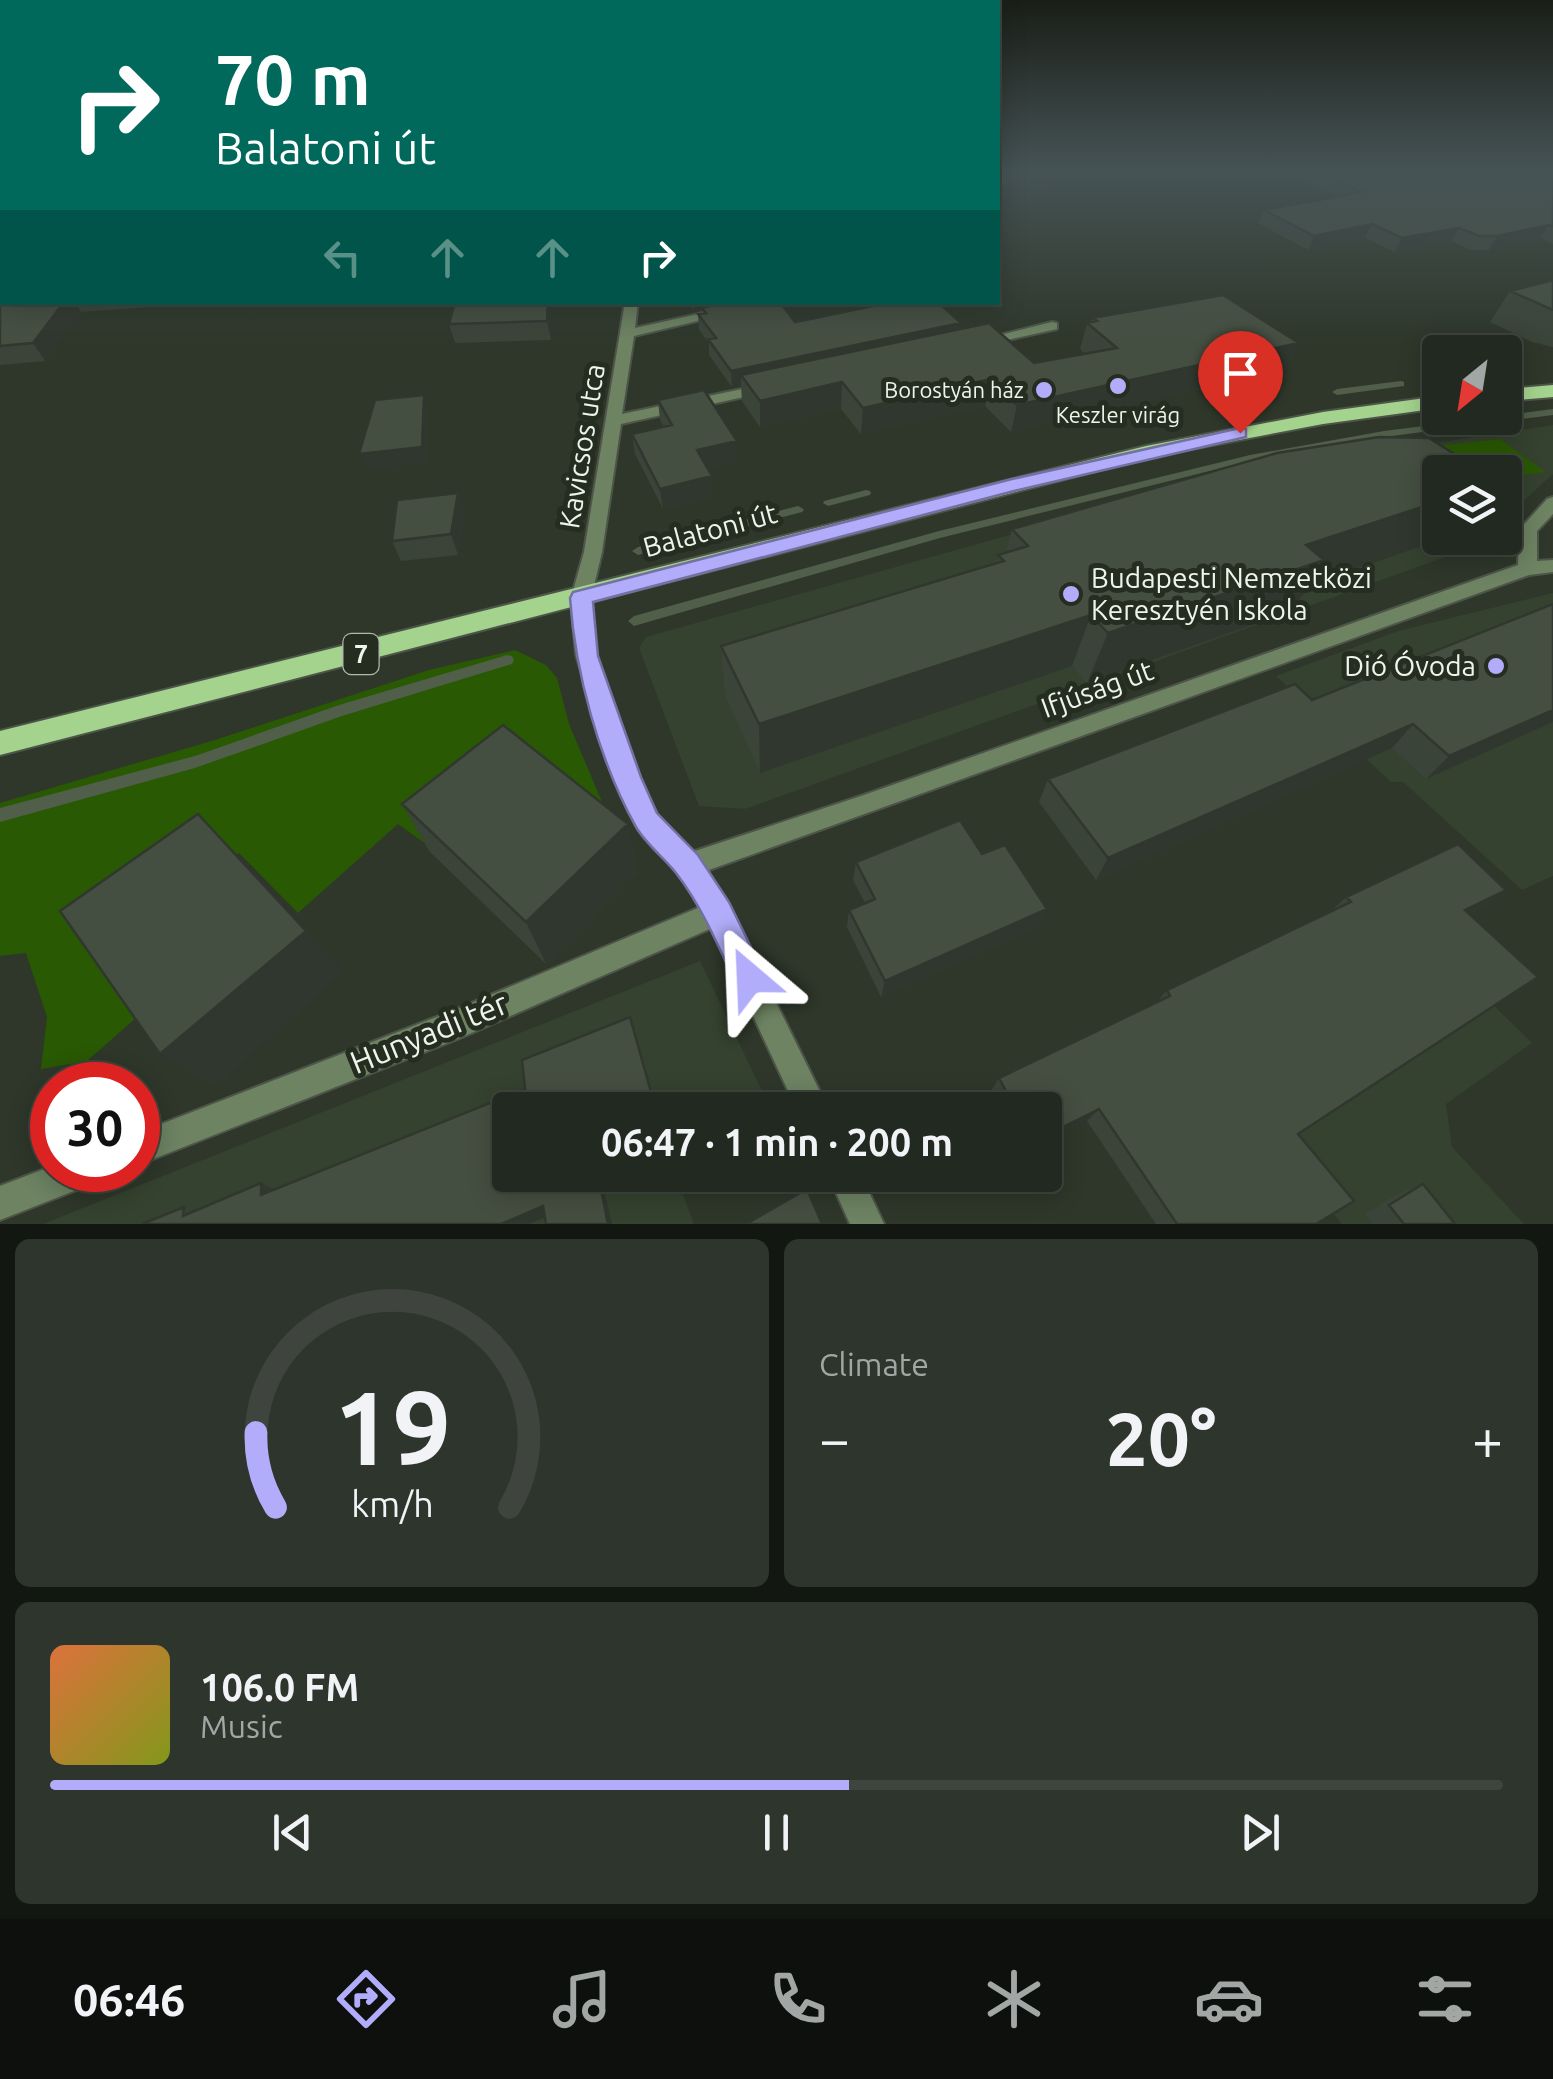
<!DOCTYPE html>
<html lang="en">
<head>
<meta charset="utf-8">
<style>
	:root { --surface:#222920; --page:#2e352d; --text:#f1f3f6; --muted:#a2a6a5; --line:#3f453e; --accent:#b1adfa }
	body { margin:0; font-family:Ubuntu,sans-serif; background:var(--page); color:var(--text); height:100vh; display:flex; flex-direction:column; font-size:38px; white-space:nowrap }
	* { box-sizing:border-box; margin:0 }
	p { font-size:32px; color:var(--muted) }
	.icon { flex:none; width:55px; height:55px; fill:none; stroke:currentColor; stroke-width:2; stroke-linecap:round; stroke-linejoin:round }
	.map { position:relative; height:1224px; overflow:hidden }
	.details { display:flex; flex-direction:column; gap:15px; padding:15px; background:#131712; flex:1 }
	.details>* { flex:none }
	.top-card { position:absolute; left:0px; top:0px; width:1000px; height:305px; box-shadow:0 5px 25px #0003,0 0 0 2px var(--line); background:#00695c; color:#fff; overflow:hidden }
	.needle { width:65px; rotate:210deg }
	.controls { position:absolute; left:1422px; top:335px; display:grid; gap:20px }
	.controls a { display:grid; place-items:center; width:100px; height:100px; border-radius:10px; background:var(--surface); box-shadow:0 5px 25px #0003,0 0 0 2px var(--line); font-size:50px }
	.speed { position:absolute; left:30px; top:1062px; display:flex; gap:20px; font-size:50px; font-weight:700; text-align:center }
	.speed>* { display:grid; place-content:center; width:130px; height:130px; border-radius:50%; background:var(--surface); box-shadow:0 5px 25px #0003,0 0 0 2px var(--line); line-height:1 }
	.speed .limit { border:15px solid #d22; background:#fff; color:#111 }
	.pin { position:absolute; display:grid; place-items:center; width:85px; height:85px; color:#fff; margin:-102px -42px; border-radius:50% 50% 50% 0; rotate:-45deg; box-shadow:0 0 10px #0007 }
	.pin .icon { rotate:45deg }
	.me { position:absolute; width:110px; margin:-55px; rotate:334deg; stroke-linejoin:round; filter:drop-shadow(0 0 8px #0008) }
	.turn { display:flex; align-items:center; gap:35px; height:210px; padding:0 50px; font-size:45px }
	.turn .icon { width:130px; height:130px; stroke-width:2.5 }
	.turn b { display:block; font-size:70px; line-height:85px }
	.lanes { display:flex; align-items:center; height:95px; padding:0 50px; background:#0003; justify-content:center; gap:50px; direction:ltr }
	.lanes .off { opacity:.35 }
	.big { font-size:75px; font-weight:700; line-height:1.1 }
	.details .widget { flex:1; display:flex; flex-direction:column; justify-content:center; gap:15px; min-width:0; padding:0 35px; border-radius:15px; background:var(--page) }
	.details .dial { align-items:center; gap:0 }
	.dial svg { height:260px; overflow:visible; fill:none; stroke:var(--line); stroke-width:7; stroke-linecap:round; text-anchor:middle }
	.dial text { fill:var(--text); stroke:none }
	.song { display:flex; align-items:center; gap:30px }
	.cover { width:120px; height:120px; border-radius:15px; background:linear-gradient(135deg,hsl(20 70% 55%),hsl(70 70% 35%)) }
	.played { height:10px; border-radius:5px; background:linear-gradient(90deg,var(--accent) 55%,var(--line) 55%) }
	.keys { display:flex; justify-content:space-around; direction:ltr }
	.heat { display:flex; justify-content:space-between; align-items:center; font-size:55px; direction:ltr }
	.details .tiles { flex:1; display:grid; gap:15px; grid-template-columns:1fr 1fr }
	.widget:last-child { grid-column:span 2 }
	.trip { position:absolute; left:492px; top:1092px; width:570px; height:100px; border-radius:10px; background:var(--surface); box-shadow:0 5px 25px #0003,0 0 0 2px var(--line); font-weight:700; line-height:100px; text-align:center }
	.tabs { display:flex; height:160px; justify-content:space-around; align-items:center; background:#0e100d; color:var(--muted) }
	.tabs .icon { width:70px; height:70px }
	.tabs .current { color:var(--accent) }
	.tabs b { font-size:45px; color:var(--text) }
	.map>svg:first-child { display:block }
	.built { fill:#35422f }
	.green { fill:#295903 }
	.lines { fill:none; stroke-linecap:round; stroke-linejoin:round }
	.stream { fill:#505e4a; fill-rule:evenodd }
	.street-casing { stroke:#4d5549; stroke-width:4 }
	.primary-casing { stroke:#4d5549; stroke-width:4 }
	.street { fill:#6d8362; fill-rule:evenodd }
	.primary { fill:#a4d38e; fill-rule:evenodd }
	.wall { fill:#3b4438 }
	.shaded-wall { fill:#30372e }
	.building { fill:#454f41; stroke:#30372e; stroke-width:2.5 }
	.route { fill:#b1adfa; stroke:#7370a2; stroke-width:2.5 }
	.poi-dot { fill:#b1adfa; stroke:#242d20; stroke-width:4 }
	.labels { text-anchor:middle; stroke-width:10; stroke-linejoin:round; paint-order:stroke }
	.far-poi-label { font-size:22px; fill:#eef4eb; stroke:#242d20; text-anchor:end }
	.shield { fill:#242d20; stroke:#b1b8ae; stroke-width:2.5 }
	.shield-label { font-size:25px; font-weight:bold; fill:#eef4eb }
	.street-label { font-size:28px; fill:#eef4eb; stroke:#242d20 }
	.poi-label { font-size:28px; fill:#eef4eb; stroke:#242d20; text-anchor:start }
	.near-street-label { font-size:32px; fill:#eef4eb; stroke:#242d20 }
</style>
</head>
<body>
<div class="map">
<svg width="1553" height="1224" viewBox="0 0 1553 1224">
	<rect width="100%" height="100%" fill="#2e372a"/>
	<path class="built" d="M1553 425V474L1505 518V472H1440V538H1484L1462 551 745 809 699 806 639 648 646 637 1215 477Z
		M1553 593V876L1522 890 1403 782H1391L1276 676 1398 631Z
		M1427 940 1532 1043 1446 1104 1452 1147 1524 1224H1342L1211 1063Z
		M700 961 771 1110H510V1175H696L679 1184 694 1224H43Z"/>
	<path class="green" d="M1500 439 1545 472 1505 477V472H1440L1400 450Z
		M515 650 546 665 557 678 569 724 619 842 520 768 427 845 398 824 298 913 239 853 107 953 145 1010 87 1061 41 1069 47 1017 26 953 0 956V803L215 740 429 670Z"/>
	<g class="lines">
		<path class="stream" d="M1401 381 1404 382V386L1337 395 1332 392 1337 389Z
			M1553 409V415L1384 437 1250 461 940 538 634 626 628 621 634 616 939 531 1250 455 1384 431 1488 418H1505V415Z
			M866 490 870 491 871 493 870 495 828 506 823 503 824 501Z
			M798 506 802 508 804 510 802 512 638 555 632 551 638 547Z
			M507 655 512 656 514 660 512 664 342 716 195 768 0 822V808L195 756 339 705Z"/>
		<defs>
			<path id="street" d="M625 302H638L635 328 752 302H778L634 336 622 414 766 384 773 388 766 392 621 424 602 552 591 598 596 655 639 777 657 814 692 852 861 796 1518 565 1519 530 1547 499 1553 497V514L1537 531V561L1553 560V572L1529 575 706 871 727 903 829 1110H797L712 928 460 1038 138 1165V1133L457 1009 700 907 679 873 639 830 615 777 576 655 571 598 584 552Z
				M1052 322 1057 323V329L980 346 973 342Z
				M52 1166V1170H101L97 1182 0 1220V1186Z
				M828 1175H861L884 1224H850Z"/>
			<path id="primary" d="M1553 385V397L1505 401V389Z
				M1440 396V408L1323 424 1154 456 0 755V731L1146 446 1323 412Z"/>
		</defs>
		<use href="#street" class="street-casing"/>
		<use href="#primary" class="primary-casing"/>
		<use href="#street" class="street"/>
		<use href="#primary" class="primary"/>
	</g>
	<path class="wall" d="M0 170 2 302H154L150 307 81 312 45 361 0 365Z
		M1281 170H1553V244L1540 238 1489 250H1471L1451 241 1394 252 1365 238 1308 250 1258 223 1264 210 1338 196Z
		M1553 280V347L1532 342 1490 322 1510 291Z
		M455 302H551V340L455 343 449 324Z
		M689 302H780L795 322 864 308 857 302H938L961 323 960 329 1034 363 1085 354 1080 349 1087 323H1091L1092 318 1299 343 1287 369 1011 432 985 406 861 434 841 409 760 427 742 401 741 385 732 387 709 355V343L699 330 698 314 703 313 702 310 694 311Z
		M658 400 738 461 707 468 713 497 663 509 635 454 632 434 664 427 660 420Z
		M458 493 465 513 458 555 401 561 392 541Z
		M1012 529 1309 585 1292 611 1087 683 1072 666 760 773 725 695 721 646 996 564 998 555 1006 552Z
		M1312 700 1553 722 1426 779 1392 748 1096 880 1039 802 1048 779Z
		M402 804 639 870 546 964 429 851Z
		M982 854 1038 927 881 997 847 927 849 910 865 903 853 880 856 862Z
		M1506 890 1484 906 1469 914 1298 1134 1316 1224H1156L1087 1121 1045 1110H1001L991 1091 999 1078 1156 1003 1167 990 1329 913 1346 897Z
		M1423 1184 1455 1224H1372L1365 1214 1397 1194Z"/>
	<path class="shaded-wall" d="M1096 170H1167L998 199V186Z
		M1372 224 1365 238 1308 250 1314 236Z
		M1549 225 1540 238 1489 250 1497 236Z
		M1459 228 1451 241 1394 252 1402 238Z
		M64 302H75L81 312 45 361 33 343Z
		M548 302H551V340L547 321Z
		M693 302H741L694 311Z
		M961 323 959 338 741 375V385L732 387 731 371Z
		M1299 343 1287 369 1011 432 1017 405Z
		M990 379 985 406 861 434 863 408Z
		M842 382 841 409 760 427V401Z
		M424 395 429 411 428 463 366 470 359 454Z
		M737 441 738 461 698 470 697 450Z
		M712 476 713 497 663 509 660 489Z
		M458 493 465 513 458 555 451 534Z
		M1440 501V538H1445L1309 585 1292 611 1087 683 1108 633 1306 545Z
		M1091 615 1072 666 760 773 759 724Z
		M1553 710V722L1426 779 1449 756Z
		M1413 724 1392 748 1096 880 1108 858Z
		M628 824 639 870 546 964 526 922Z
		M1506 890 1484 906 1444 927 1465 910Z
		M1047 909 1038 927 881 997 885 981Z
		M306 931 344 972 214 1088 160 1054Z
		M1099 1109 1087 1121 1045 1142V1136Z
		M615 1175 616 1179 603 1185 612 1224H608L597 1176Z
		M261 1183 279 1192 261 1195Z
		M543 1206 552 1214 529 1224H501Z"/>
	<path class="building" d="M0 170H2V302H64L33 343 0 346Z
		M998 170H1096L998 186Z
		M1314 170H1553V227L1549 225 1497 236H1479L1459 228 1402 238 1372 224 1314 236 1264 210 1362 192Z
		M1553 280V310L1510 291Z
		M1223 295 1299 343 1017 405 990 379 863 408 842 382 760 401 741 375 989 323 1034 363 1117 348 1087 323 1097 321 1092 318Z
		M455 302H548L547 321 449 324Z
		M727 302H780L795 322 878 305 875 302H938L961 323 731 371 708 339 716 338 698 314 706 313 702 308Z
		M704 390 737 441 697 450 712 476 660 489 632 434 672 425 658 400Z
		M424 395 422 447 359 454 375 400Z
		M1379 437 1429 438 1478 469 1468 472H1440V501L1306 545 1324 560 1108 633 1091 615 759 724 721 646 1004 561 998 555 1028 546 1012 529 1277 453Z
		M458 493 451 534 392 541 397 500Z
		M1553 604V710L1449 756 1413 724 1108 858 1048 779 1295 684 1312 700Z
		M503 725 628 824 526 922 402 804Z
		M198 814 306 931 160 1054 60 911Z
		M960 820 982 854 1005 845 1047 909 885 981 849 910 875 899 856 862Z
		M1458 844 1506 890 1465 910 1538 977 1298 1134 1354 1201 1316 1224H1177L1099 1109 1045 1136V1110H1016L999 1078 1170 996 1167 990 1351 902 1346 897Z
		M630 1017 656 1110H510V1175H598L608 1224H546L543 1206 501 1224H142L184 1207 183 1216 261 1183V1195L525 1089 522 1060Z
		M1423 1184 1455 1224H1404L1389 1205Z
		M807 1189 822 1224H746Z"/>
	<linearGradient id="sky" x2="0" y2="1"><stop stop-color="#191e17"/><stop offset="0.5" stop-color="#465355"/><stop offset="1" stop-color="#465355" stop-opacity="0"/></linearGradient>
	<rect width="1553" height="341" fill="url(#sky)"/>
	<path class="route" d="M1240 428 1246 429V437L1014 491 593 602 598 656 641 777 657 813 698 855 729 902 766 978 761 989 750 994 738 989C720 950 703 908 676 873 664 858 646 844 636 827 599 761 575 672 570 598L573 592 1012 479Z"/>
	<g class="poi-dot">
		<circle cx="1118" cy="386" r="10"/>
		<circle cx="1044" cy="390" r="10"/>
		<circle cx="1071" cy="594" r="10"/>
		<circle cx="1496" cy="666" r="10"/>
	</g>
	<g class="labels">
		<g class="far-poi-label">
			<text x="1024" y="398">Borostyán ház</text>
			<text x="1118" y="423" text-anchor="middle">Keszler virág</text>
		</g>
		<rect class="shield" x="343.5" y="634" width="35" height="40" rx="8"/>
		<g class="shield-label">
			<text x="361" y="663">7</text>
		</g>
		<g class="street-label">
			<text transform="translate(582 446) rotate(-81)" y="10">Kavicsos utca</text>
			<text transform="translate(710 530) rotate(-15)" y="10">Balatoni út</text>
			<text transform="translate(1097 689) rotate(-20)" y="10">Ifjúság út</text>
		</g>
		<g class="poi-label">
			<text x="1091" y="588">Budapesti Nemzetközi<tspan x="1091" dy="32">Keresztyén Iskola</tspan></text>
			<text x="1476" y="676" text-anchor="end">Dió Óvoda</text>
		</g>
		<g class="near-street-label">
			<text transform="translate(429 1033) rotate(-22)" y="11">Hunyadi tér</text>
		</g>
	</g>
</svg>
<div class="controls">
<a><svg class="needle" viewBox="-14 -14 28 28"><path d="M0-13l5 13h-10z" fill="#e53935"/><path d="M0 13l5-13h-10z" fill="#a2a6a5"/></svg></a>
<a><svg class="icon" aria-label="layers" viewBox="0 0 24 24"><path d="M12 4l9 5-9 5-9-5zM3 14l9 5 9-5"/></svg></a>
</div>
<div class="speed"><div class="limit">30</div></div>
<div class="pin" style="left:1240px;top:433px;background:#d93025"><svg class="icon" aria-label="arrive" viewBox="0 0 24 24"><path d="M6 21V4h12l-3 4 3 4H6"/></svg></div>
<svg class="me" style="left:750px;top:978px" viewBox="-20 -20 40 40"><path d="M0-17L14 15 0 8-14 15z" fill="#b1adfa" stroke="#fff" stroke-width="4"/></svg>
<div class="trip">06:47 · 1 min · 200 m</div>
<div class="top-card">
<div class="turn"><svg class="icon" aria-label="right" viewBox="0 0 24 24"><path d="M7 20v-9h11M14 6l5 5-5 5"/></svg><div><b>70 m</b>Balatoni út</div></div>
<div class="lanes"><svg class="icon off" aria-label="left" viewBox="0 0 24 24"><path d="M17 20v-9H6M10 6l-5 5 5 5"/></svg><svg class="icon off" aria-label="ahead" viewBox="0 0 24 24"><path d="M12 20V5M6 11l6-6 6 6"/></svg><svg class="icon off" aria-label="ahead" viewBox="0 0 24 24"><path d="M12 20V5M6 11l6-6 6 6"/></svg><svg class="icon" aria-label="right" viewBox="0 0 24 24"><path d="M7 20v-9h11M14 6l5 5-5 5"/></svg></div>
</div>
</div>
<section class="details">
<div class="tiles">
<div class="widget dial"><svg viewBox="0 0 100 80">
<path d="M14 69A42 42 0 1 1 86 69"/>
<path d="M14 69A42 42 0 0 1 8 46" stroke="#b1adfa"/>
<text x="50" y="56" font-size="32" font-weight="700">19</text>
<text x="50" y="72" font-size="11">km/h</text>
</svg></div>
<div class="widget"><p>Climate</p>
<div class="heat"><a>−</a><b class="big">20°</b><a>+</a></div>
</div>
<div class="widget">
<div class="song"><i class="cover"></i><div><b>106.0 FM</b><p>Music</p></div></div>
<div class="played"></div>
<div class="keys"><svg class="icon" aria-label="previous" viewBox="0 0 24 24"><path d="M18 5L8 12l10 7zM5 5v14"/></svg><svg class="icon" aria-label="pause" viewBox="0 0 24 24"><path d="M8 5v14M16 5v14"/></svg><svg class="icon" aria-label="next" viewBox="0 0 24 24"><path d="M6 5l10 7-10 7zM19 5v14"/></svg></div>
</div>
</div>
</section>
<nav class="tabs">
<b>06:46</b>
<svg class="icon current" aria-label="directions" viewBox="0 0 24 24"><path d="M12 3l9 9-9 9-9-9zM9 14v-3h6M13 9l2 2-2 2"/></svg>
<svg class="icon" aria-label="music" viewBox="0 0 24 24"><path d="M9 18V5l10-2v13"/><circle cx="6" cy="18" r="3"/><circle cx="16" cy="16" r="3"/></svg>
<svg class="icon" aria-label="phone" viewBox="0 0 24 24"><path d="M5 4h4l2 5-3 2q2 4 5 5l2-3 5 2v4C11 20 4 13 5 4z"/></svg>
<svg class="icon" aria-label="climate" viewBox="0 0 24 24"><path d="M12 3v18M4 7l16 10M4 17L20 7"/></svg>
<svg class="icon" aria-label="car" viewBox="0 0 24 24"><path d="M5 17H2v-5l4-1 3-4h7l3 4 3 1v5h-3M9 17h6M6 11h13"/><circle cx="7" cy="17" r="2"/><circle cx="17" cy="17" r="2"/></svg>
<svg class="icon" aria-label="filters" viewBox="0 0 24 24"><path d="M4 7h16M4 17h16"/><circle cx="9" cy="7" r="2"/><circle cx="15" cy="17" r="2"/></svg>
</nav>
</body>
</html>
